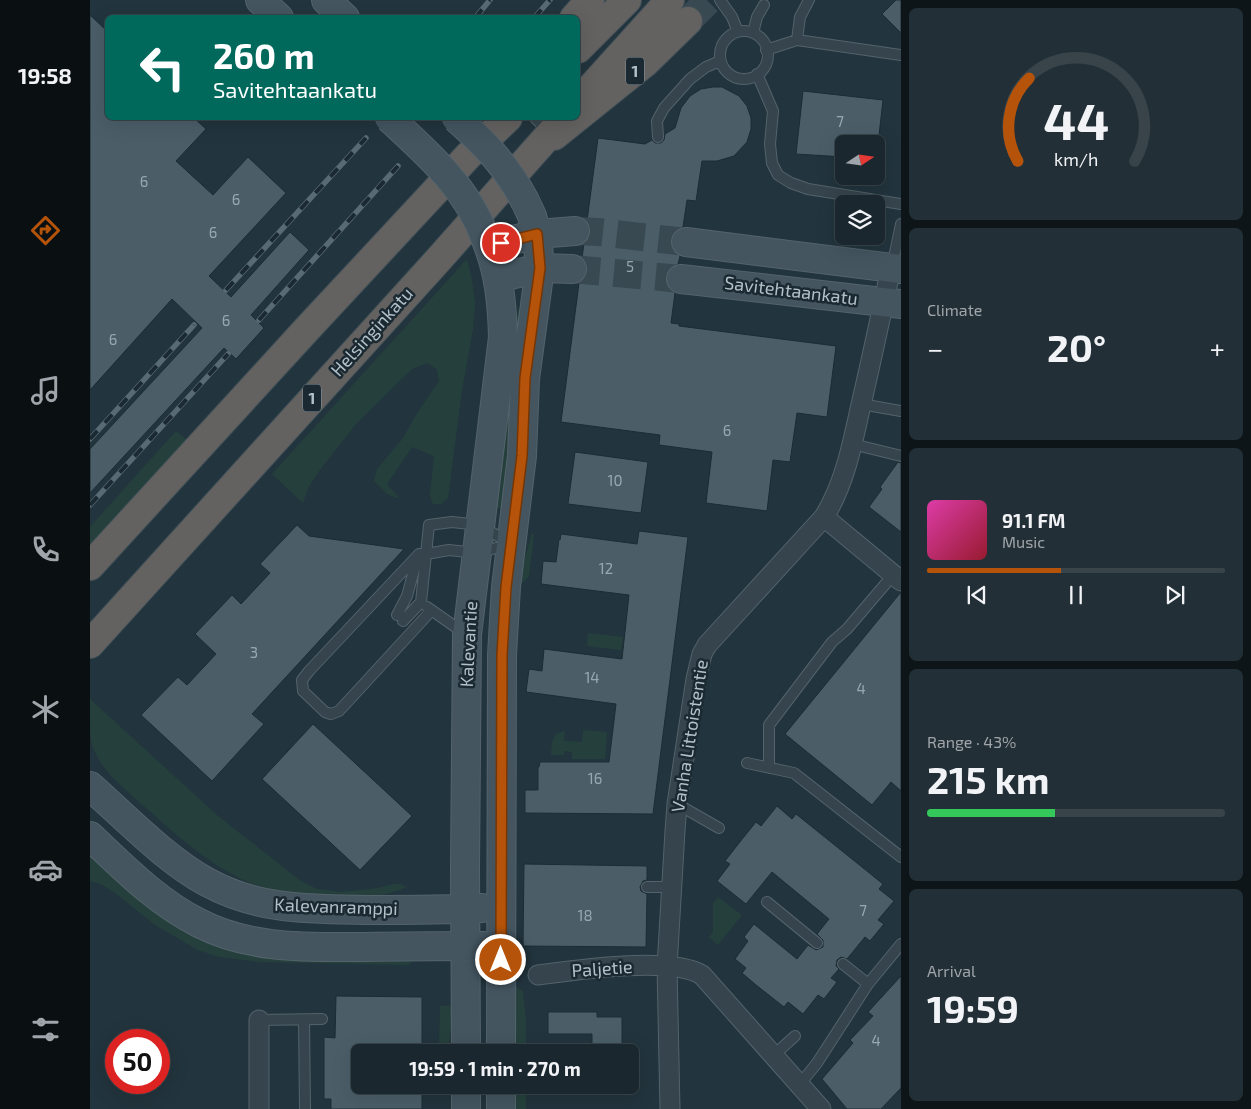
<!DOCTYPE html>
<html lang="en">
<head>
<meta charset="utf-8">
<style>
	:root { --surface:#1a272e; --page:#232f36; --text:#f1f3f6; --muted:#9fa5aa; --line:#38444a; --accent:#b45309 }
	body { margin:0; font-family:"Exo 2",sans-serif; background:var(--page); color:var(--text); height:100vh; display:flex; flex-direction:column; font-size:19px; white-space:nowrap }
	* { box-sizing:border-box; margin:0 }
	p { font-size:16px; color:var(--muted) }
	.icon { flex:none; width:28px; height:28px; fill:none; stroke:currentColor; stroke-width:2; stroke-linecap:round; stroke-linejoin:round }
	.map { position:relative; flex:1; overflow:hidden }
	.sheet { display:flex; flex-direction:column; gap:8px; padding:8px; background:#0e1519; width:350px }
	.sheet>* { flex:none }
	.top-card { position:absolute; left:15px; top:15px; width:475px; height:105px; border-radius:8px; box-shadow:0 5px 20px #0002,0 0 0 1px var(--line); background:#00695c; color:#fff; overflow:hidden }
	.needle { width:32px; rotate:77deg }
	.fabs { position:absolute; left:745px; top:135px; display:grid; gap:10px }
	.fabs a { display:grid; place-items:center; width:50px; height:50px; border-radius:8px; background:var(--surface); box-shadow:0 5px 20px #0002,0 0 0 1px var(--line); font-size:25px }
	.speed { position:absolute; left:15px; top:1029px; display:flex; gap:10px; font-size:25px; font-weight:700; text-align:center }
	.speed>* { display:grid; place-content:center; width:65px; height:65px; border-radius:50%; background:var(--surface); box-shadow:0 5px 20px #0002,0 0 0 1px var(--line); line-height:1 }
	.speed .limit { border:8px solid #d22; background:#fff; color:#111 }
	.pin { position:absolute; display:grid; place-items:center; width:42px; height:42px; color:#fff; margin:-21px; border:2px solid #fff; border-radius:50%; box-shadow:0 1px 5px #0007 }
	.me { position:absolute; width:55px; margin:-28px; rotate:0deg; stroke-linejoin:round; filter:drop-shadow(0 0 4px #0008) }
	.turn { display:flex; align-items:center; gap:18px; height:105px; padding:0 25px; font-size:22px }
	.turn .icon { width:65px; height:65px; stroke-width:2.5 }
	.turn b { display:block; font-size:35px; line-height:42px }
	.big { font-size:38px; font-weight:700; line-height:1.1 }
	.sheet .widget { flex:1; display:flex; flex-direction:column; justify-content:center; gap:8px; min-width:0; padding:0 18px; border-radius:8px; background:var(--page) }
	.sheet .dial { align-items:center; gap:0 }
	.dial svg { height:130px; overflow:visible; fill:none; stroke:var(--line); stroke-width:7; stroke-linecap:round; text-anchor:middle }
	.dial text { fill:var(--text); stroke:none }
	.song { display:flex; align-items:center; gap:15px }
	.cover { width:60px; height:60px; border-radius:8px; background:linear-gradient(135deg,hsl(320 70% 55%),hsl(350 70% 35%)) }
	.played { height:5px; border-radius:2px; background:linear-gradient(90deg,var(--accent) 45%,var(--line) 45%) }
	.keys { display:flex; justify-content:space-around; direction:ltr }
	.heat { display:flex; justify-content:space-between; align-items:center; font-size:28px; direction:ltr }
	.charge { height:8px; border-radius:4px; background:linear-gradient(90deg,#34c759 43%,var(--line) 0) }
	.trip { position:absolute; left:261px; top:1044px; width:288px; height:50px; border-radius:8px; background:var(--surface); box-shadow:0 5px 20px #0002,0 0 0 1px var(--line); font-weight:700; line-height:50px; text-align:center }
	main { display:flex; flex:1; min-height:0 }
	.dock { display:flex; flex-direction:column; width:90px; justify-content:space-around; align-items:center; background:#0a1012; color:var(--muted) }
	.dock .icon { width:35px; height:35px }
	.dock .on { color:var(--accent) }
	.dock b { font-size:22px; color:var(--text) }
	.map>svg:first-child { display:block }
	.green { fill:#25403c }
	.building { fill:#4b5e68; stroke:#1d2c34 }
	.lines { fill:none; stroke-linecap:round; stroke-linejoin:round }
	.secondary-tunnel { stroke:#384952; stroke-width:28; stroke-dasharray:28 14; stroke-linecap:butt }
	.trunk-tunnel { stroke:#384952; stroke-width:28; stroke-dasharray:28 14; stroke-linecap:butt }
	.service-casing { stroke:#54636b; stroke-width:12 }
	.minor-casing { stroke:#54636b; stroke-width:21 }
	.secondary-casing { stroke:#54636b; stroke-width:30 }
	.trunk-casing { stroke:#415058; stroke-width:30 }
	.service { stroke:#36454d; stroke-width:10 }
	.minor { stroke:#36454d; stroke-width:19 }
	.secondary { stroke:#445560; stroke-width:28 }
	.trunk { stroke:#646260; stroke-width:28 }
	.rail-casing { stroke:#586a74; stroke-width:5.5 }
	.rail { stroke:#1b2a32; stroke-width:4; stroke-dasharray:11; stroke-linecap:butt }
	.secondary-bridge-casing { stroke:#54636b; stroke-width:30; stroke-linecap:butt }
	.secondary-bridge { stroke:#445560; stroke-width:28 }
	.route-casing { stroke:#753606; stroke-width:12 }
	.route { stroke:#b45309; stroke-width:9 }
	.labels { text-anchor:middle; stroke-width:5; stroke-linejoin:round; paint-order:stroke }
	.number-label { font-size:15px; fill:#98a8b0 }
	.shield { fill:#1b2a32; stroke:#85939b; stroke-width:1 }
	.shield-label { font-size:16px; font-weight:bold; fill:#b2c0c8 }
	.street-label { font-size:18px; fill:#b2c0c8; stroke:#1b2a32 }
</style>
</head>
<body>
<main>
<nav class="dock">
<b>19:58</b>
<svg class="icon on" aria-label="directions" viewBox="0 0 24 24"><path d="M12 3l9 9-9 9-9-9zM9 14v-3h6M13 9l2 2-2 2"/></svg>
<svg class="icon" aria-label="music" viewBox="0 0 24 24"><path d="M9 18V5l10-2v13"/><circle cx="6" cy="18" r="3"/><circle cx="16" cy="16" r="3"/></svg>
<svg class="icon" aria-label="phone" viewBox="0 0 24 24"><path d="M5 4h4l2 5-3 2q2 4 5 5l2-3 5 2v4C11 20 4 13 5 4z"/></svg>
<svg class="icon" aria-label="climate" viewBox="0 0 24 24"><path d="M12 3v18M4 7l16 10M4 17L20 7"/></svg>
<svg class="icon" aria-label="car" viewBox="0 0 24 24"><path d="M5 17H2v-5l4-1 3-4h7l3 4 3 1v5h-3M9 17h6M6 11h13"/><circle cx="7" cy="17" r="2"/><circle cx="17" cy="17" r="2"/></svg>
<svg class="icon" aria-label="filters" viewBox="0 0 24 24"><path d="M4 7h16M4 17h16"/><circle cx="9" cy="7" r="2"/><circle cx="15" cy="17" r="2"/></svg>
</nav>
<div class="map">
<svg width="811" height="1109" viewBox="0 0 811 1109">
	<rect width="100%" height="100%" fill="#22343d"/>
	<path class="green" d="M377 259 382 280 385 303 383 329 372 390 358 498 351 504H343L340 496 344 456 322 447 297 484 310 499 297 494 284 481 287 469 313 438 328 412 349 381 347 369 337 363 322 369 266 424 229 471 218 488 213 503 182 474Z
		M428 309 434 310 415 500 412 508H402Z
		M86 431 97 440 0 544V527Z
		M442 533 444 535 439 576 434 582 428 583Z
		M498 633 533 637 531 650 497 646Z
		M0 699 128 816 211 881 227 889 250 892 282 889 305 884H310L317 887C291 899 259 900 231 897 217 896 203 895 189 892 135 880 96 843 56 808 35 789 8 769 1 741 0 729 0 712 0 699Z
		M493 730 517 732 515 759H482V752L474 751V755H461L462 742 466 734 475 731 474 741 492 742Z
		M0 851 71 914 322 958V961L319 965 171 962 129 957 108 950 65 925 28 895 11 884 0 881Z
		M628 897 652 915 628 945 619 937 623 932V903Z
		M424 986 433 991 436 1023V1052H420Z
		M350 1006H361V1028L358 1052H349Z
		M420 1085H436V1109H420Z"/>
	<path class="building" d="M806 0H811V33L792 14Z
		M0 15 18 32V118H104L116 129 86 161 123 195 158 157 196 193 119 276 141 297 200 232 219 250 161 315 174 328 146 359 134 348 0 493V449L112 328 82 299 0 390Z
		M623 87H632L649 96 657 106 661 118V129L657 142 644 156 627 161H612L606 201 597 200 593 227 584 232 581 240 582 248 590 256 588 264 579 269 576 277 577 286 585 293 581 323 589 324V326L746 346 737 417 707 413 700 462 683 460 677 511 616 503 622 452 569 445 570 435 471 422 489 283 495 278 498 270 496 262 492 258 494 243 499 238 501 230 497 221 508 138 555 144 562 140 565 143H571L574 140 575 134 585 128 591 108 600 96 611 89Z
		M713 91 793 100 788 144H754V157L706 154Z
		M485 452 558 462 551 513 478 504Z
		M808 462 811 463V532L779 507 792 489 790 487Z
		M207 525 219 536 314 549 162 714 174 724 122 781 51 715 88 677 97 685 126 654 105 634 142 595 151 604 180 573 170 564Z
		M549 531 598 537 563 814 435 813V790H448V767H449L450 762H519L526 704 436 692 439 669 452 671 454 649 532 659 539 595 451 584 453 561 466 562 469 539 470 540 471 534 547 544Z
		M811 592V791L801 782 782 805 695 734Z
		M223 724 322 816 270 870 172 779Z
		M687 806 702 819 706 814 767 863 793 884 789 889 804 901 788 920 794 924 780 941 775 937 757 959 751 957 747 960 746 966 749 969 741 978 747 982 734 999 728 995 713 1014 698 1002 694 1007 666 985 652 973 656 968 645 959 658 941 654 937 664 924 707 959 718 945 726 950 733 947V940L727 934 739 919 682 872 656 904 627 881 640 864 635 861 653 838 666 822 671 826Z
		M434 864 557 866V880L553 881 550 887 551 891 557 894 556 947 433 946Z
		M811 976V1088L791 1109H757L732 1079 763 1043 760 1040 783 1016 778 1012Z
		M246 996 332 997V1052H270V1085H332V1109H241V1099H234V1037L245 1038Z
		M458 1012H507V1017H532V1046H502V1034H458Z"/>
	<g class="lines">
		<path class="secondary-tunnel" d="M485 231 508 232 596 242
			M482 269 591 279"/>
		<path class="trunk-tunnel" d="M598 21 619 0"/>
		<defs>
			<path id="service" d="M630 0 642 17 648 32
				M630 55a24 24 0 1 1 48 0a24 24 0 1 1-48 0Z
				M663 33 667 17 674 5
				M707 40 811 55
				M676 50 707 40 710 17 719 0
				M667 74 683 111 680 144 682 163 688 175 701 183 718 189 811 204
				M445 118 460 133
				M568 137 567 121 574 108 600 79 616 67 630 61
				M802 267 811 224
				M771 404 811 411
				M762 444 811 456
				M337 607 374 633
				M341 611 249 711 241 714 235 712 213 691 212 680 219 671 329 554H336L339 525 362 522 389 525 420 543
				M307 615 317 596 328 555
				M313 621 331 602 336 554 359 550 386 553 418 545
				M657 763 704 773 811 857
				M679 768V725L742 642 757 629 803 575
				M587 804 629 828
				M557 887H581
				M677 902 727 943
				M753 964 778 984
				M169 1020 232 1019
				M214 1020 215 1109
				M684 1055 705 1036
				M710 1084 727 1063 778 984 811 944"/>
			<path id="minor" d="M734 517 811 581
				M448 975C486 970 581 956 612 975L731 1109
				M169 1020V1109
				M580 1109 577 967 585 831 587 804 606 679 612 654 617 645 734 517C754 485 762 446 770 409 781 362 791 315 801 268"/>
			<path id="secondary" d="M170 0 189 18
				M236 0 255 18
				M596 242 811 269
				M399 246 447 234 485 231
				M408 278 450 268 482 269
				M591 279 811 304
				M0 786C35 817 76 860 117 882 168 910 218 909 275 910 314 910 353 910 392 908
				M0 836C34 868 67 902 109 923 161 950 220 947 277 947 316 946 355 946 394 946
				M376 1052 375 867 377 635 413 337C412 302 409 272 396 240
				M411 1052 412 655 416 587 432 456 435 379 450 268 447 234 442 216 435 201
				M376 1085V1109
				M411 1109V1085"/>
			<path id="trunk" d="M484 18 500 0
				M488 49 537 0
				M497 92 580 0
				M464 136 556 62 598 21
				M0 566 217 329 378 156 418 118
				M0 644 349 259 474 118"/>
		</defs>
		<use href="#service" class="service-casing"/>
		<use href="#minor" class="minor-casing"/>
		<use href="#secondary" class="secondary-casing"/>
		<use href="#trunk" class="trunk-casing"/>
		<use href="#service" class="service"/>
		<use href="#minor" class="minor"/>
		<use href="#secondary" class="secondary"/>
		<use href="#trunk" class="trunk"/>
		<defs>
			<path id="rail" d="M385 18 400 0
				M444 18 460 0
				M136 290 276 138
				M169 320 308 166
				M0 439 104 325
				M0 505 138 354"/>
		</defs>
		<use href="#rail" class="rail-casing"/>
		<use href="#rail" class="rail"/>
		<defs>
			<path id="secondary-bridge" d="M299 118C338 154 378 188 396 240
				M366 118C396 145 416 165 435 201"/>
		</defs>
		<use href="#secondary-bridge" class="secondary-bridge-casing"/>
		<use href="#secondary-bridge" class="secondary-bridge"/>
	</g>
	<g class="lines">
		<defs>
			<path id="route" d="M411 243 447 234 450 268 435 378 432 456 416 587 412 655 411 960"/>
		</defs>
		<use href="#route" class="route-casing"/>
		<use href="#route" class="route"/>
	</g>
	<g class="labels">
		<g class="number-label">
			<text x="750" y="127">7</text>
			<text x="54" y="187">6</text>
			<text x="146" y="205">6</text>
			<text x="123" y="238">6</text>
			<text x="540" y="272">5</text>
			<text x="136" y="326">6</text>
			<text x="23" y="345">6</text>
			<text x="637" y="436">6</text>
			<text x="525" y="486">10</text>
			<text x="516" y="574">12</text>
			<text x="164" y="658">3</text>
			<text x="502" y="683">14</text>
			<text x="771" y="694">4</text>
			<text x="505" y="784">16</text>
			<text x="773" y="916">7</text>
			<text x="495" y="921">18</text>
			<text x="786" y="1046">4</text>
		</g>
		<g class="shield">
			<rect x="536" y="57.5" width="18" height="27" rx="4"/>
			<rect x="213" y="384.5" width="18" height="27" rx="4"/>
		</g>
		<g class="shield-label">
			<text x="545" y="77">1</text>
			<text x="222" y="404">1</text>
		</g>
		<g class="street-label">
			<text transform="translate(701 291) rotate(7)" y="6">Savitehtaankatu</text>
			<text transform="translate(282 332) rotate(-48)" y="6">Helsinginkatu</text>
			<text transform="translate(379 644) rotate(-87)" y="6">Kalevantie</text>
			<text transform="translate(600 736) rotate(-81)" y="6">Vanha Littoistentie</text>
			<text transform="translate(246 907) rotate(2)" y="6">Kalevanramppi</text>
			<text transform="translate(512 969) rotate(-4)" y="6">Paljetie</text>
		</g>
	</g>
</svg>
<div class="fabs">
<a><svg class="needle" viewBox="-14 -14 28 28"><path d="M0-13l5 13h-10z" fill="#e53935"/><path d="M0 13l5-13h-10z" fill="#9fa5aa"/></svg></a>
<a><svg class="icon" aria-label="layers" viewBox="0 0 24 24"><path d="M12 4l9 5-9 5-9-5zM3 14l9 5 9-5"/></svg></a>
</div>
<div class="speed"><div class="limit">50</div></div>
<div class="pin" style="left:411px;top:243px;background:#d93025"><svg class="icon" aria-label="arrive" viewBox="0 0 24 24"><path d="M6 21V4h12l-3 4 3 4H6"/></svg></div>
<svg class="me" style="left:411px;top:960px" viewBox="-20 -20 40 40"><circle r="17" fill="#b45309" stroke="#fff" stroke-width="3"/><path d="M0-11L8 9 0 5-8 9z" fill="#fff"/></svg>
<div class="trip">19:59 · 1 min · 270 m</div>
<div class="top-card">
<div class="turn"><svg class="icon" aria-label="left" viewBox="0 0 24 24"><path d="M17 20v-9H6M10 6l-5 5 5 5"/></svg><div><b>260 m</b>Savitehtaankatu</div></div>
</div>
</div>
<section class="sheet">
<div class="widget dial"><svg viewBox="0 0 100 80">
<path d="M14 69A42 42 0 1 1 86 69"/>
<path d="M14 69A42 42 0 0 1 21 18" stroke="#b45309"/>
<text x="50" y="56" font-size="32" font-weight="700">44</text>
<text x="50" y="72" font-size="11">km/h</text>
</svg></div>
<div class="widget"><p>Climate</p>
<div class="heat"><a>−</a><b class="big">20°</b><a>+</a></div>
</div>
<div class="widget">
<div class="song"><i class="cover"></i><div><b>91.1 FM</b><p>Music</p></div></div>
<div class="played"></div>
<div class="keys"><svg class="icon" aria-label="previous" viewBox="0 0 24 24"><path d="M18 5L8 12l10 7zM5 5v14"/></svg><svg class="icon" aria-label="pause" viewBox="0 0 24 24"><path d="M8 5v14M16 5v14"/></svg><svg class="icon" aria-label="next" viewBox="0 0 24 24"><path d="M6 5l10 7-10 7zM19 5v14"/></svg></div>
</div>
<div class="widget"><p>Range · 43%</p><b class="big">215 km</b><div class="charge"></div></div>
<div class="widget"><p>Arrival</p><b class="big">19:59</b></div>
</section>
</main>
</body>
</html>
